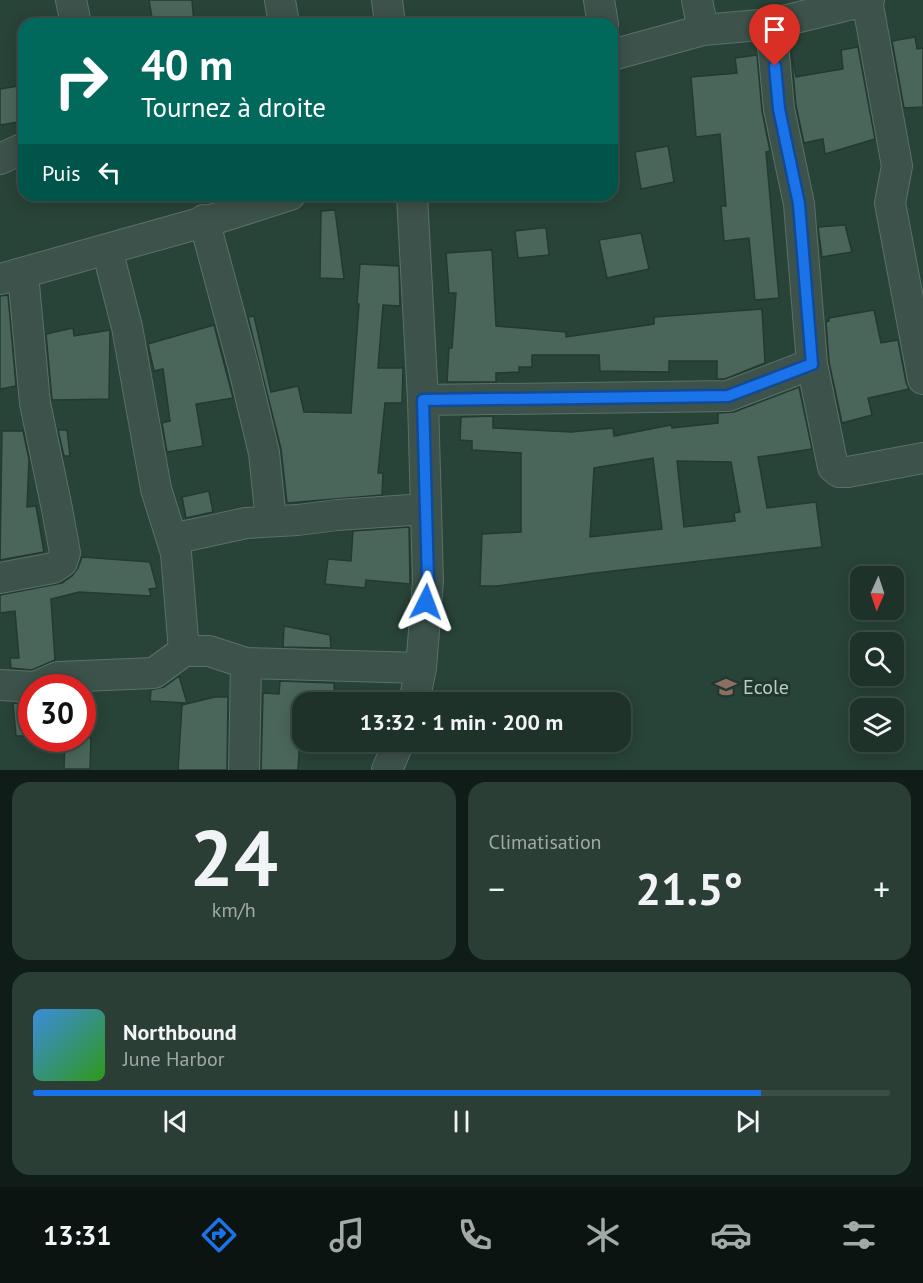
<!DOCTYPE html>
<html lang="fr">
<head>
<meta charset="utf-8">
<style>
	:root { --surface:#1e322a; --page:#2b3e36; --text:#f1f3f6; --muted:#a1aaa8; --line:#3c4d47; --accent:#1a73e8 }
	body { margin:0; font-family:"PT Sans",sans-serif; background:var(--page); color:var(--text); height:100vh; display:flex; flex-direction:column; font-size:22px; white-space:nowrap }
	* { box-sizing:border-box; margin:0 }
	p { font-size:20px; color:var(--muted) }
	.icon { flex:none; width:33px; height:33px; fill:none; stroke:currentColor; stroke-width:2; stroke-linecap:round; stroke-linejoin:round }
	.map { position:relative; height:770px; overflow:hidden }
	.drawer { display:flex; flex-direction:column; gap:12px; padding:12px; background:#101c17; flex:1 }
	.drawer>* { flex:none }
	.banner { position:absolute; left:18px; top:18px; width:600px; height:183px; border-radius:18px; box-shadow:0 3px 15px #0003,0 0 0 2px var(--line); background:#00695c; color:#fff; overflow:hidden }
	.needle { width:39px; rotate:183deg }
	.fabs { position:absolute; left:850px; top:566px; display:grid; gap:12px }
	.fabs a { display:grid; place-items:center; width:54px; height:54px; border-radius:12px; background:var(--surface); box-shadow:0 3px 15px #0003,0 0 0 2px var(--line); font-size:30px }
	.speed { position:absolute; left:18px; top:674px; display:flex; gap:12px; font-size:30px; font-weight:700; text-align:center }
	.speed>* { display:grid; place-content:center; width:78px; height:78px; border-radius:50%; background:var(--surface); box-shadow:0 3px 15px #0003,0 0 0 2px var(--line); line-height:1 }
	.speed .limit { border:9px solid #d22; background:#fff; color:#111 }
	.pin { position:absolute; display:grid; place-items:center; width:51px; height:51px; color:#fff; margin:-62px -26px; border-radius:50% 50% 50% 0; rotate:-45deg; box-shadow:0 0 6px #0007 }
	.pin .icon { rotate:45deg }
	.me { position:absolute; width:66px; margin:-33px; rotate:3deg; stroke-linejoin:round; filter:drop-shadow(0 0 4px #0008) }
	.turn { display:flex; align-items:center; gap:21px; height:126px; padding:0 24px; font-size:27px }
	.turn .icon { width:78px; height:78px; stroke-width:2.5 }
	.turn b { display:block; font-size:42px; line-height:51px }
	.then { display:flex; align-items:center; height:57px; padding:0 24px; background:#0003; gap:12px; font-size:22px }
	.big { font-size:45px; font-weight:700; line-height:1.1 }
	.drawer .card { flex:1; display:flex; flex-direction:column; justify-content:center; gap:9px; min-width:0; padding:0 21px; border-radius:18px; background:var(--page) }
	.drawer .dial { align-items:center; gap:0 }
	.dial b { font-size:78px; line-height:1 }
	.song { display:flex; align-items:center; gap:18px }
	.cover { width:72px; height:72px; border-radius:9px; background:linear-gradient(135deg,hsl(210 70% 55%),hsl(110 70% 35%)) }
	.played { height:6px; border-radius:3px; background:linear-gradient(90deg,var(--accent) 85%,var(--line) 85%) }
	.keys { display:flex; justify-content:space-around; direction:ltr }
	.heat { display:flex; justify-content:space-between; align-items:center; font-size:33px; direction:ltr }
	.drawer .tiles { flex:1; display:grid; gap:12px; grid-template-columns:1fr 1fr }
	.card:last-child { grid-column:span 2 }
	.trip { position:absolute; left:292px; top:692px; width:339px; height:60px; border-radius:18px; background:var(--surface); box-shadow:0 3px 15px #0003,0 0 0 2px var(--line); font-weight:700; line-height:60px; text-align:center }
	.tabs { display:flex; height:96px; justify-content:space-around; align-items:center; background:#0c1411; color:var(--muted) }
	.tabs .icon { width:42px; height:42px }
	.tabs .current { color:var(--accent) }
	.tabs b { font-size:27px; color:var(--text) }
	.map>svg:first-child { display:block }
	.building { fill:#4a665b; stroke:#233a31; stroke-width:1.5; fill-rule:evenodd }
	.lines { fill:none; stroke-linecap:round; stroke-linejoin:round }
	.street-casing { stroke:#5b7068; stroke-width:32 }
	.street { stroke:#3c524a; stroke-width:30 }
	.route-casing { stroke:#114b97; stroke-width:15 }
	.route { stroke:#1a73e8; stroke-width:10 }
	.labels { text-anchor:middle; stroke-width:6; stroke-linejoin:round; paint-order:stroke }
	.poi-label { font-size:20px; fill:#baccc5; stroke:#21382f; text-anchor:start }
</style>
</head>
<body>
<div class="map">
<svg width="923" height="770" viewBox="0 0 923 770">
	<rect width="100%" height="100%" fill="#284338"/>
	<path class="building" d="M149 0H192L194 24H153Z
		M915 37 917 49 923 48V107L904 108 892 41Z
		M858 47 875 139 825 154 823 139 804 143 796 106 791 51 796 77 843 69 841 50Z
		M757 55 762 111 770 151 766 152 779 298 755 300 749 238 724 241 721 206H726L720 134 696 137 691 77 737 73 735 58Z
		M24 85V121L0 125V89Z
		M668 146 674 182 641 189 635 152Z
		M335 210 344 279 320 278 321 211Z
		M845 225 852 252 822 257 818 227Z
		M541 228H546L549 255 518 258 515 231Z
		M641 233 649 269 607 278 599 240Z
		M492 250 496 326 566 332V337L654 324V317L762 309 765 363 725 379H717V361H669V372L600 371 599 355H532V367H519V372L496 373V382H447L449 348H452L456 293H449L446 253Z
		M360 264 399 266 400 306 383 305 378 368H403L402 403H385L378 473H383L382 495 287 503 281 449 248 317 254 316 271 392 298 386 304 412 351 413 359 304H357Z
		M8 295 16 386 0 389V296Z
		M874 310 881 343 898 340 906 382 909 389 868 398 872 415 842 423 829 362 826 322 829 321V318Z
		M214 325 233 398 196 404 203 446 167 452 162 423 170 421 163 369 154 371 148 344Z
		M73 328 74 336 110 330 109 399 52 400 46 334Z
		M799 387 812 449 758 457 767 508 816 502 822 547 595 573 497 586H480L482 534 521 532V453L472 450V441L460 440 461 417 493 416V428L571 432 613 428 614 436 671 425 672 428 718 423V413L734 412ZM653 458 662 529 590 537 594 468ZM677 461 731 462 740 512 734 513 735 521 684 527Z
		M58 430H67L70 456H64Z
		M2 431H23L29 459 27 507 36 506 44 552 0 560Z
		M209 491 213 512 186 518 182 497Z
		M409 527 410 584 366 580 365 588 325 584 328 559 351 561 353 531Z
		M82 557 150 562 157 588 149 589 151 596 79 592 51 599 55 660 32 670 11 668 10 658H19L15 611 0 613V595L62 583 72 576 78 568Z
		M284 626 330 635 331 648 283 647Z
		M179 676 187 703 150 701 151 690 164 687Z
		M280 681 334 683 335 702H302L298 770H261L263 693 279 694Z
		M215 697H228L227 770H178L182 705Z
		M13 703 32 704 29 736H16Z
		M65 738H91L90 769H64Z"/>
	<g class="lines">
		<defs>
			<path id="street" d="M71 0 76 24
				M280 0 284 24
				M387 0 390 24
				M599 0 603 24
				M697 0 703 30
				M867 0 897 166 890 203 923 379
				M771 24 779 109 799 204 812 364
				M612 55 703 30 771 24 869 0
				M0 159 24 148
				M412 195 423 400 428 581 421 668 414 702
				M204 220 243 365 264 453 271 521
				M107 249 127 327 156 489 176 553 184 651
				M0 279 218 218 290 195
				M423 400 728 396 812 364 833 467 839 472H848L923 458
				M172 539 246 523 298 520 337 515 425 509
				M0 578 53 568 62 562 65 553 57 509 35 403 23 274
				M0 685 35 687 58 677 154 673 184 651H209L246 663 421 668
				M244 770 246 663
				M387 770 399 741"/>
		</defs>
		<use href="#street" class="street-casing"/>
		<use href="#street" class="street"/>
	</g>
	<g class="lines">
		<defs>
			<path id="route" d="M426 602 428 581 423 400 728 396 812 364 799 204 779 109 775 66"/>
		</defs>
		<use href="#route" class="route-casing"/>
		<use href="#route" class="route"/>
	</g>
	<defs>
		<symbol id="school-bare" viewBox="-9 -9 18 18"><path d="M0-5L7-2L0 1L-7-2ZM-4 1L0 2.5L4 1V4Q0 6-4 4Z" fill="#8d6e63" stroke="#21382f" stroke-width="2.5" paint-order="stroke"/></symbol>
	</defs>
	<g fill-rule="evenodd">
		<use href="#school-bare" x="711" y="672" width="30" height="30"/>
	</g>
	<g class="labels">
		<g class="poi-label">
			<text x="743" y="694">Ecole</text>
		</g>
	</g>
</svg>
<div class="fabs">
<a><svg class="needle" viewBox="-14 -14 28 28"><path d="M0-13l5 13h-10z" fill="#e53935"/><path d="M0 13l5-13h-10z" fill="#a1aaa8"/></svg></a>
<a><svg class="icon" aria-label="search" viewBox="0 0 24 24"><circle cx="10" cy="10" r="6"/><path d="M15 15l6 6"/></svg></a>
<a><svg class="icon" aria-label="layers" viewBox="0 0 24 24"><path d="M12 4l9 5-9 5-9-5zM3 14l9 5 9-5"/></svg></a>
</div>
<div class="speed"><div class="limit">30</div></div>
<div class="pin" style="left:775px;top:66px;background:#d93025"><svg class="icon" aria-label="arrive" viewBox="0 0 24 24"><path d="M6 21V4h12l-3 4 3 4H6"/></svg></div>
<svg class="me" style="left:426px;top:602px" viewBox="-20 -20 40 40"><path d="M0-17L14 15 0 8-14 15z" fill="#1a73e8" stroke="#fff" stroke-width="4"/></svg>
<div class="trip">13:32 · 1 min · 200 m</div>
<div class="banner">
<div class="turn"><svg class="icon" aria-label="right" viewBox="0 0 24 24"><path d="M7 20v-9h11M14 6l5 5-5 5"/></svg><div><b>40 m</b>Tournez à droite</div></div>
<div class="then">Puis<svg class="icon" aria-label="left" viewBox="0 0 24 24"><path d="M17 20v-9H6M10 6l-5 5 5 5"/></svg></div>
</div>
</div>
<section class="drawer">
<div class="tiles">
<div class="card dial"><b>24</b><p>km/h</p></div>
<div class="card"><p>Climatisation</p>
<div class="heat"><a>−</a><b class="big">21.5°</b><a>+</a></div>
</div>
<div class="card">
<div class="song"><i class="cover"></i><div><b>Northbound</b><p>June Harbor</p></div></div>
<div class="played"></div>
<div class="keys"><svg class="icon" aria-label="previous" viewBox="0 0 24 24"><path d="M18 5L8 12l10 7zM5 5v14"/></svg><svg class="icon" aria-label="pause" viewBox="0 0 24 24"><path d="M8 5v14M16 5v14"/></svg><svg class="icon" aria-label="next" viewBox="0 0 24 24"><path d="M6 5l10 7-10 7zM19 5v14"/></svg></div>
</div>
</div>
</section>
<nav class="tabs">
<b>13:31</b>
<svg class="icon current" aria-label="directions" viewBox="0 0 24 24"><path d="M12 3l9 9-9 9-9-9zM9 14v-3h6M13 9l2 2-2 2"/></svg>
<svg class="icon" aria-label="music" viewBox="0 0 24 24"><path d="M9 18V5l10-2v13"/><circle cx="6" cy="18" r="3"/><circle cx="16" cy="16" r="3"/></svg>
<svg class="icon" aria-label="phone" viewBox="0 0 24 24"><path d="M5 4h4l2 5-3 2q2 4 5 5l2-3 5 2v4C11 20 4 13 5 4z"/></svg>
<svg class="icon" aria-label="climate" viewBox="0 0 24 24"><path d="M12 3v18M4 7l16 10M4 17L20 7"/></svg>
<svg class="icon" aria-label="car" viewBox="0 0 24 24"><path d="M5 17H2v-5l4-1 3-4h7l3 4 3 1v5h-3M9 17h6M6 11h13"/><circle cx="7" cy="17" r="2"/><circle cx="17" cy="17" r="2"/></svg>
<svg class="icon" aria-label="filters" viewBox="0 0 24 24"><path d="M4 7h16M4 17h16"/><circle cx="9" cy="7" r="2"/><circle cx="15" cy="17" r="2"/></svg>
</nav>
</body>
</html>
